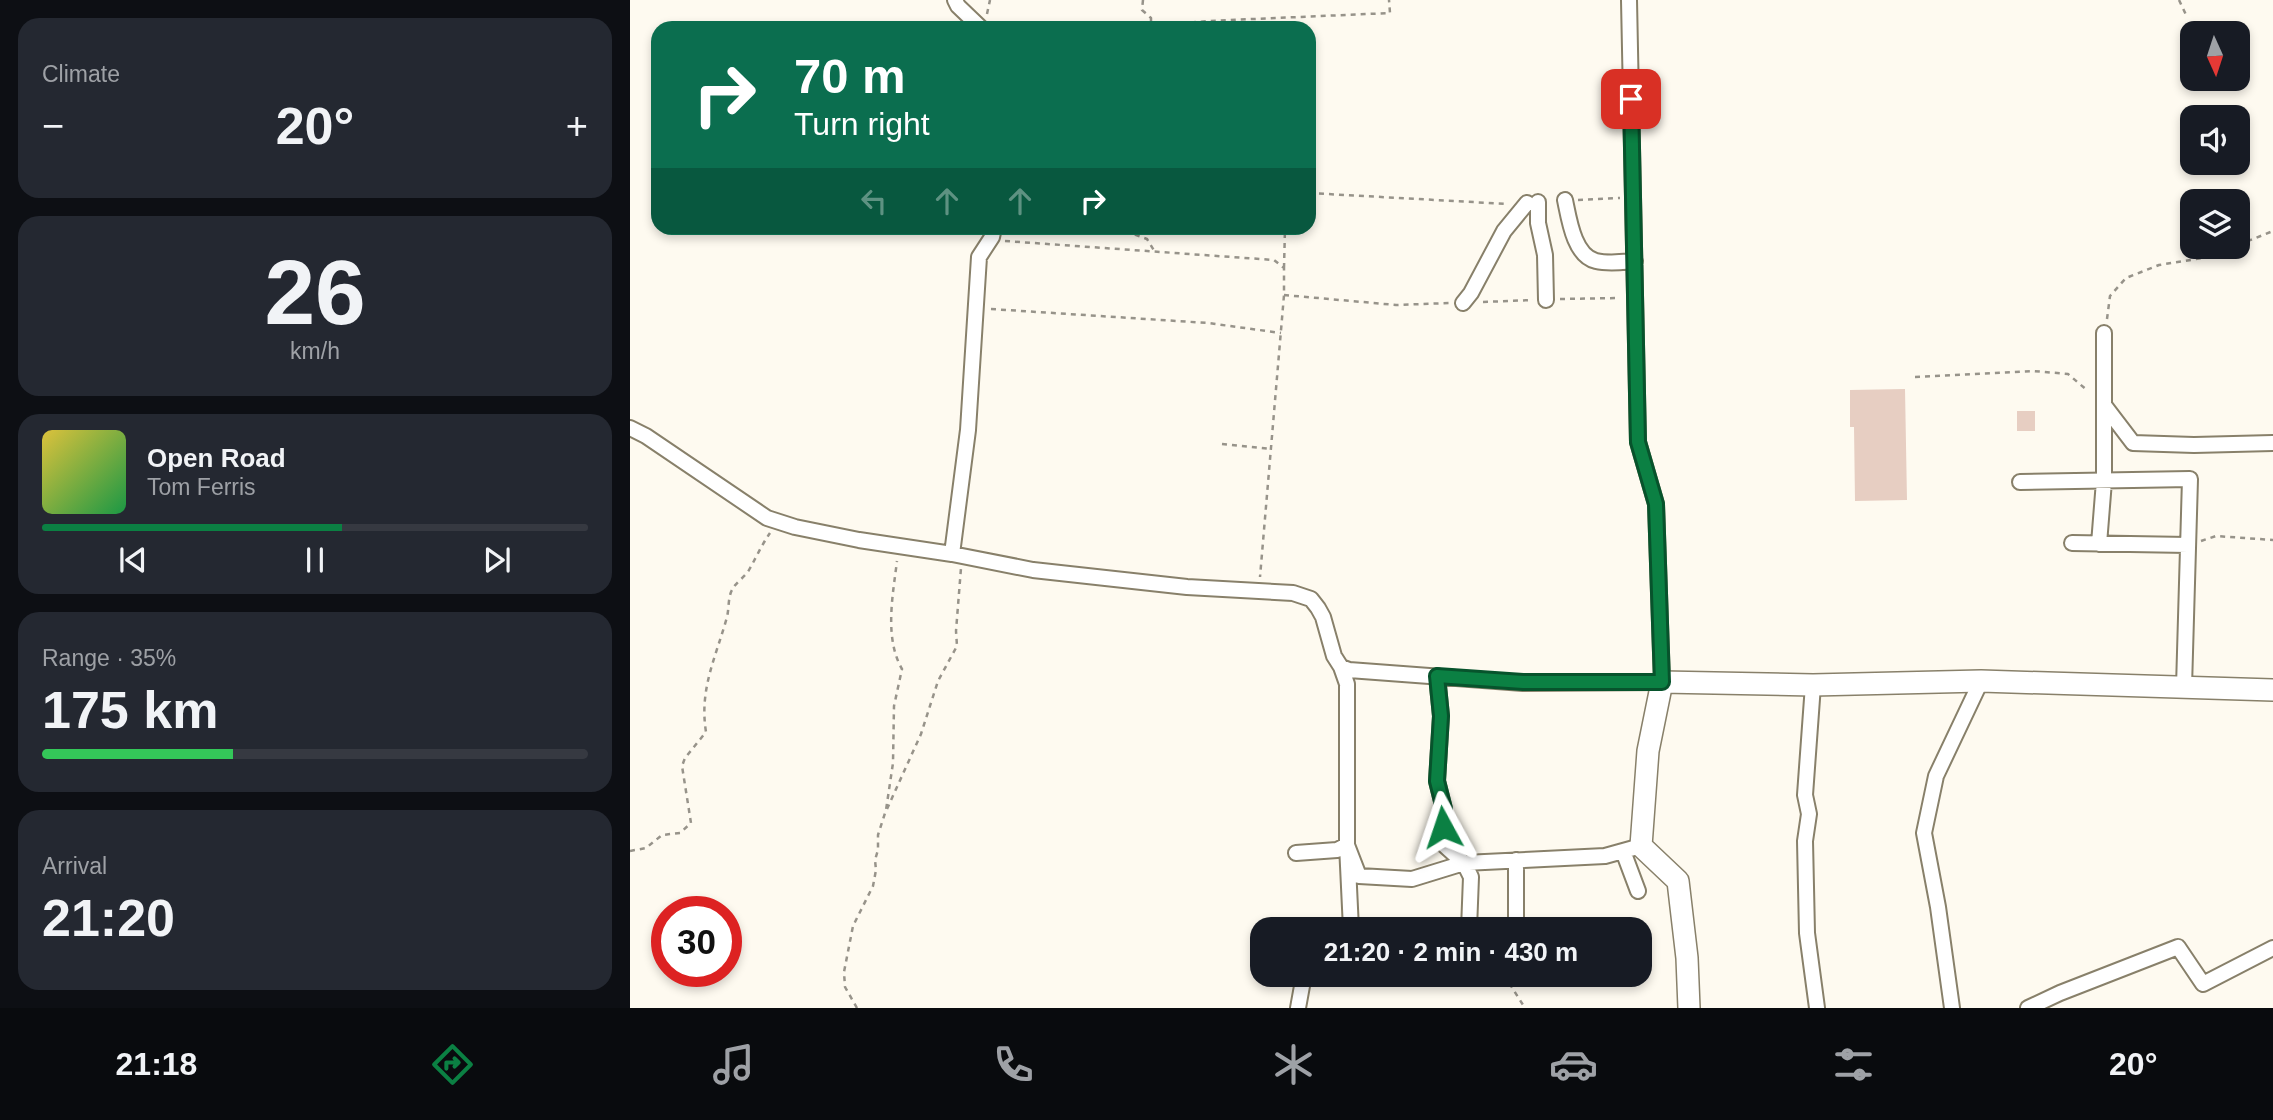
<!DOCTYPE html>
<html lang="en">
<head>
<meta charset="utf-8">
<style>
	:root { --surface:#171b24; --page:#242831; --text:#f1f3f6; --muted:#9ea1a6; --line:#363941; --accent:#0b8043 }
	body { margin:0; font-family:Helvetica,sans-serif; background:var(--page); color:var(--text); height:100vh; display:flex; flex-direction:column; font-size:26px; white-space:nowrap }
	* { box-sizing:border-box; margin:0 }
	p { font-size:23px; color:var(--muted) }
	.icon { flex:none; width:38px; height:38px; fill:none; stroke:currentColor; stroke-width:2; stroke-linecap:round; stroke-linejoin:round }
	.map { position:relative; flex:1; overflow:hidden }
	.side { display:flex; flex-direction:column; gap:18px; padding:18px; background:#0d0f14; width:630px }
	.side>* { flex:none }
	.guide { position:absolute; left:21px; top:21px; width:665px; height:214px; border-radius:21px; box-shadow:0 4px 10px #0003; background:#0b6e4f; color:#fff; overflow:hidden }
	.needle { width:46px; rotate:177deg }
	.controls { position:absolute; left:1550px; top:21px; display:grid; gap:14px }
	.controls a { display:grid; place-items:center; width:70px; height:70px; border-radius:14px; background:var(--surface); box-shadow:0 4px 10px #0003; font-size:35px }
	.speed { position:absolute; left:21px; top:896px; display:flex; gap:14px; font-size:35px; font-weight:700; text-align:center }
	.speed>* { display:grid; place-content:center; width:91px; height:91px; border-radius:50%; background:var(--surface); box-shadow:0 4px 10px #0003; line-height:1 }
	.speed .limit { border:10px solid #d22; background:#fff; color:#111 }
	.pin { position:absolute; display:grid; place-items:center; width:60px; height:60px; color:#fff; margin:-30px; border-radius:14px; box-shadow:0 4px 10px #0006 }
	.me { position:absolute; width:77px; margin:-38px; rotate:355deg; stroke-linejoin:round; filter:drop-shadow(0 0 5px #0008) }
	.turn { display:flex; align-items:center; gap:24px; height:147px; padding:0 28px; font-size:32px }
	.turn .icon { width:91px; height:91px; stroke-width:2.5 }
	.turn b { display:block; font-size:49px; line-height:60px }
	.lanes { display:flex; align-items:center; height:66px; padding:0 28px; background:#0003; justify-content:center; gap:35px; direction:ltr }
	.lanes .off { opacity:.35 }
	.big { font-size:52px; font-weight:700; line-height:1.1 }
	.side .widget { flex:1; display:flex; flex-direction:column; justify-content:center; gap:10px; min-width:0; padding:0 24px; border-radius:21px; background:var(--page) }
	.side .dial { align-items:center; gap:0 }
	.dial b { font-size:91px; line-height:1 }
	.song { display:flex; align-items:center; gap:21px }
	.cover { width:84px; height:84px; border-radius:10px; background:linear-gradient(135deg,hsl(50 70% 55%),hsl(140 70% 35%)) }
	.played { height:7px; border-radius:4px; background:linear-gradient(90deg,var(--accent) 55%,var(--line) 55%) }
	.keys { display:flex; justify-content:space-around; direction:ltr }
	.heat { display:flex; justify-content:space-between; align-items:center; font-size:38px; direction:ltr }
	.charge { height:10px; border-radius:5px; background:linear-gradient(90deg,#34c759 35%,var(--line) 0) }
	.trip { position:absolute; left:620px; top:917px; width:402px; height:70px; border-radius:21px; background:var(--surface); box-shadow:0 4px 10px #0003; font-weight:700; line-height:70px; text-align:center }
	.dock { display:flex; height:112px; justify-content:space-around; align-items:center; background:#090b0e; color:var(--muted) }
	.dock .icon { width:49px; height:49px }
	.dock .current { color:var(--accent) }
	.dock b { font-size:32px; color:var(--text) }
	main { display:flex; flex:1; min-height:0 }
	.map>svg:first-child { display:block }
	.building { fill:#e7cec2 }
	.lines { fill:none; stroke-linecap:round; stroke-linejoin:round }
	.street-casing { stroke:#88806a; stroke-width:18 }
	.secondary-casing { stroke:#88806a; stroke-width:24 }
	.path { stroke:#97938a; stroke-width:2.5; stroke-dasharray:5 5; stroke-linecap:butt }
	.street { stroke:#fff; stroke-width:14 }
	.secondary { stroke:#fff; stroke-width:21 }
	.route-casing { stroke:#07532c; stroke-width:18 }
	.route { stroke:#0b8043; stroke-width:12 }
</style>
</head>
<body>
<main>
<section class="side">
<div class="widget"><p>Climate</p>
<div class="heat"><a>−</a><b class="big">20°</b><a>+</a></div>
</div>
<div class="widget dial"><b>26</b><p>km/h</p></div>
<div class="widget">
<div class="song"><i class="cover"></i><div><b>Open Road</b><p>Tom Ferris</p></div></div>
<div class="played"></div>
<div class="keys"><svg class="icon" aria-label="previous" viewBox="0 0 24 24"><path d="M18 5L8 12l10 7zM5 5v14"/></svg><svg class="icon" aria-label="pause" viewBox="0 0 24 24"><path d="M8 5v14M16 5v14"/></svg><svg class="icon" aria-label="next" viewBox="0 0 24 24"><path d="M6 5l10 7-10 7zM19 5v14"/></svg></div>
</div>
<div class="widget"><p>Range · 35%</p><b class="big">175 km</b><div class="charge"></div></div>
<div class="widget"><p>Arrival</p><b class="big">21:20</b></div>
</section>
<div class="map">
<svg width="1643" height="1008" viewBox="0 0 1643 1008">
	<rect width="100%" height="100%" fill="#fefaf0"/>
	<path class="building" d="M1275 389 1277 500 1225 501 1224 427H1220V390Z
		M1387 411H1405V431H1387Z"/>
	<g class="lines">
		<defs>
			<path id="street" d="M325 0 328 6 351 28
				M999 0 1008 442 1026 504 1032 682 893 683 719 670 711 667 717 684V845L729 876 782 879 834 863 975 856 1011 846
				M935 200C939 219 944 256 966 261 979 264 992 262 1005 261
				M908 202V223L915 255 916 300
				M833 303 841 293 874 231 897 203
				M1474 405 1503 443 1564 445 1643 443
				M0 428 16 436 137 518 165 527 229 540 322 554 403 570 557 587 663 593 681 599 688 608 693 617 704 656 711 667
				M1390 482 1560 479 1554 687
				M1442 543 1558 545
				M1469 544 1474 481V333
				M322 554 338 430 349 257 362 237 364 228
				M807 676 811 716 807 781 814 809 813 844 834 863 841 877 839 929
				M1183 685 1175 795 1179 814 1175 841 1177 933 1187 1008
				M993 851 1008 891
				M666 853 707 850 717 845 721 929
				M886 860V917
				M668 1008 674 975
				M1322 1008 1308 907 1294 833 1306 776 1351 681
				M1398 1008 1430 993 1548 947 1573 984 1643 948"/>
			<path id="secondary" d="M1059 1008 1057 958 1048 881 1011 846 1018 751 1032 682 1183 685 1351 681 1643 690"/>
		</defs>
		<use href="#street" class="street-casing"/>
		<use href="#secondary" class="secondary-casing"/>
		<path class="path" d="M513 0 512 10 521 18V25
			M1549 0 1557 17
			M357 14 360 0
			M521 26 578 21 760 13 759 0
			M679 193 878 204
			M948 200 990 198
			M486 228 517 239 525 252
			M375 241 644 260 654 268V295L630 577
			M1608 245 1643 231
			M654 268 655 228
			M654 295 766 305 819 303
			M930 299 990 298
			M853 302 903 300
			M361 309 578 323 651 333
			M1477 319 1480 296 1496 278 1529 265 1579 257 1604 247
			M1285 377 1403 371 1438 374 1458 391
			M592 444 641 449
			M1571 541 1586 536 1643 540
			M257 809 291 734 308 681 327 646 326 631 331 568
			M0 851 16 848 32 835 50 833 61 823 52 766 55 758 76 732C69 689 86 657 97 617 99 609 98 597 102 590 105 583 115 577 119 570 127 556 131 546 140 533
			M874 975 895 1008
			M227 1008 215 987 214 972 223 926 243 886 246 870 245 860 248 850V835L256 810 263 763 264 706 272 669C254 638 263 594 267 561"/>
		<use href="#street" class="street"/>
		<use href="#secondary" class="secondary"/>
	</g>
	<g class="lines">
		<defs>
			<path id="route" d="M813 827 814 809 807 781 811 716 807 676 893 682H1032L1026 504 1008 442 1001 99"/>
		</defs>
		<use href="#route" class="route-casing"/>
		<use href="#route" class="route"/>
	</g>
</svg>
<div class="controls">
<a><svg class="needle" viewBox="-14 -14 28 28"><path d="M0-13l5 13h-10z" fill="#e53935"/><path d="M0 13l5-13h-10z" fill="#9ea1a6"/></svg></a>
<a><svg class="icon" aria-label="sound" viewBox="0 0 24 24"><path d="M4 9h4l5-4v14l-5-4H4zM17 9q2 3 0 6"/></svg></a>
<a><svg class="icon" aria-label="layers" viewBox="0 0 24 24"><path d="M12 4l9 5-9 5-9-5zM3 14l9 5 9-5"/></svg></a>
</div>
<div class="speed"><div class="limit">30</div></div>
<div class="pin" style="left:1001px;top:99px;background:#d93025"><svg class="icon" aria-label="arrive" viewBox="0 0 24 24"><path d="M6 21V4h12l-3 4 3 4H6"/></svg></div>
<svg class="me" style="left:813px;top:827px" viewBox="-20 -20 40 40"><path d="M0-17L14 15 0 8-14 15z" fill="#0b8043" stroke="#fff" stroke-width="4"/></svg>
<div class="trip">21:20 · 2 min · 430 m</div>
<div class="guide">
<div class="turn"><svg class="icon" aria-label="right" viewBox="0 0 24 24"><path d="M7 20v-9h11M14 6l5 5-5 5"/></svg><div><b>70 m</b>Turn right</div></div>
<div class="lanes"><svg class="icon off" aria-label="left" viewBox="0 0 24 24"><path d="M17 20v-9H6M10 6l-5 5 5 5"/></svg><svg class="icon off" aria-label="ahead" viewBox="0 0 24 24"><path d="M12 20V5M6 11l6-6 6 6"/></svg><svg class="icon off" aria-label="ahead" viewBox="0 0 24 24"><path d="M12 20V5M6 11l6-6 6 6"/></svg><svg class="icon" aria-label="right" viewBox="0 0 24 24"><path d="M7 20v-9h11M14 6l5 5-5 5"/></svg></div>
</div>
</div>
</main>
<nav class="dock">
<b>21:18</b>
<svg class="icon current" aria-label="directions" viewBox="0 0 24 24"><path d="M12 3l9 9-9 9-9-9zM9 14v-3h6M13 9l2 2-2 2"/></svg>
<svg class="icon" aria-label="music" viewBox="0 0 24 24"><path d="M9 18V5l10-2v13"/><circle cx="6" cy="18" r="3"/><circle cx="16" cy="16" r="3"/></svg>
<svg class="icon" aria-label="phone" viewBox="0 0 24 24"><path d="M5 4h4l2 5-3 2q2 4 5 5l2-3 5 2v4C11 20 4 13 5 4z"/></svg>
<svg class="icon" aria-label="climate" viewBox="0 0 24 24"><path d="M12 3v18M4 7l16 10M4 17L20 7"/></svg>
<svg class="icon" aria-label="car" viewBox="0 0 24 24"><path d="M5 17H2v-5l4-1 3-4h7l3 4 3 1v5h-3M9 17h6M6 11h13"/><circle cx="7" cy="17" r="2"/><circle cx="17" cy="17" r="2"/></svg>
<svg class="icon" aria-label="filters" viewBox="0 0 24 24"><path d="M4 7h16M4 17h16"/><circle cx="9" cy="7" r="2"/><circle cx="15" cy="17" r="2"/></svg>
<b>20°</b>
</nav>
</body>
</html>
